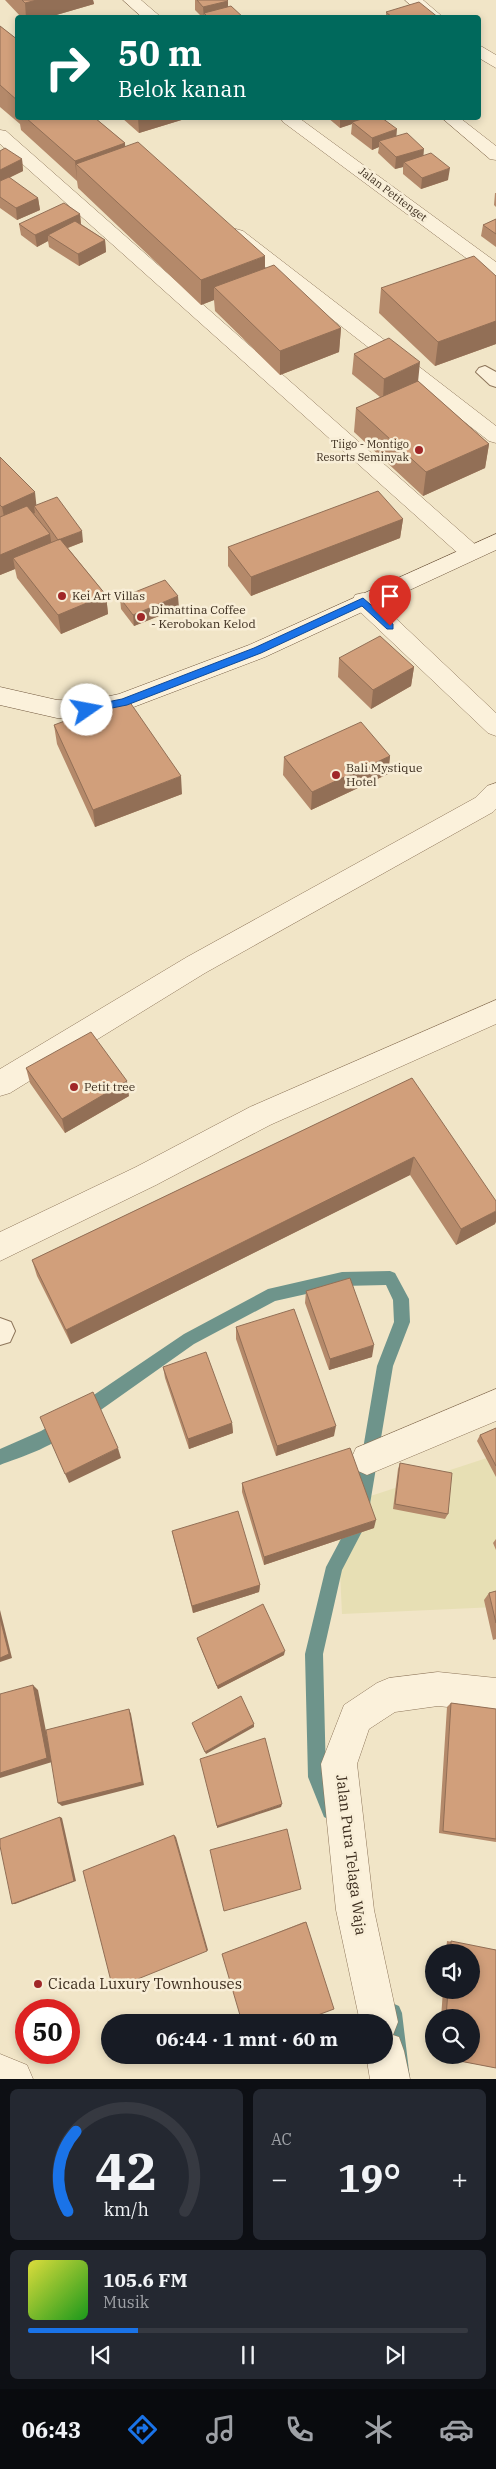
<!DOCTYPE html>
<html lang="id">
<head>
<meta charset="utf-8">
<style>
	:root { --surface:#171b24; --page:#242831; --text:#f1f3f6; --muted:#9ea1a6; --line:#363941; --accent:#1a73e8 }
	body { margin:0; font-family:"IBM Plex Serif",serif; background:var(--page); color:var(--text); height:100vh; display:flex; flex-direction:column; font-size:19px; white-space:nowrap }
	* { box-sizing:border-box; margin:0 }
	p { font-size:16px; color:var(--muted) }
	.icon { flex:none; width:28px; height:28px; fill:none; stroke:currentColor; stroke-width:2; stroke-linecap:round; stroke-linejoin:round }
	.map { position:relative; height:2079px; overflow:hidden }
	.sheet { display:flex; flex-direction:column; gap:10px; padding:10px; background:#0d0f14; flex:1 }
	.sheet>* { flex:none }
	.guide { position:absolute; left:15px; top:15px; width:466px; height:105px; border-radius:5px; box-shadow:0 2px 8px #0003; background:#00695c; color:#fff; overflow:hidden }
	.controls { position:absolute; left:425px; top:1944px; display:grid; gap:10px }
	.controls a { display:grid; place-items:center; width:55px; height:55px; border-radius:50%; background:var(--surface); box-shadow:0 2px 8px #0003; font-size:25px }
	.speed { position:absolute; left:15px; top:1999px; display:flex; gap:10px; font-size:25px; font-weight:700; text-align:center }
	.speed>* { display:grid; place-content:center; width:65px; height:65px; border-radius:50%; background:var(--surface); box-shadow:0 2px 8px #0003; line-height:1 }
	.speed .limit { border:8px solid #d22; background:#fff; color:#111 }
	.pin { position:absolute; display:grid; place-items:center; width:42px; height:42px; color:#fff; margin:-51px -21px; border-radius:50% 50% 50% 0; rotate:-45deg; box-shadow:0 0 5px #0007 }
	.pin .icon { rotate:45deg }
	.me { position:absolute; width:55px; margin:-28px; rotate:78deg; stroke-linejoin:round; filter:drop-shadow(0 0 4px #0008) }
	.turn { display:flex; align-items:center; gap:18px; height:105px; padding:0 20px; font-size:22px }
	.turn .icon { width:65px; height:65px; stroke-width:2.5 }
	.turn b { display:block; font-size:35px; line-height:42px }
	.big { font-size:38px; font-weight:800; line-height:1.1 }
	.sheet .card { flex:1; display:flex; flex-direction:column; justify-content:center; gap:8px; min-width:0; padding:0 18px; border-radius:8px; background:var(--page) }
	.sheet .dial { align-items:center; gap:0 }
	.dial svg { height:130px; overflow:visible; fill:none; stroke:var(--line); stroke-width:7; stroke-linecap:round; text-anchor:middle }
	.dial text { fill:var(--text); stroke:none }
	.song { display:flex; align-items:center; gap:15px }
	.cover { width:60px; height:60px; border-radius:8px; background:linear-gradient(135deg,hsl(60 70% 55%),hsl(120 70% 35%)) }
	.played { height:5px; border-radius:2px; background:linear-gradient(90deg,var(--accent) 25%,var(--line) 25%) }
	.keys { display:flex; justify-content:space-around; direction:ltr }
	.heat { display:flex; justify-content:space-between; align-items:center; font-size:28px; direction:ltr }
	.sheet .tiles { flex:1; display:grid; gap:10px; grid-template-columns:1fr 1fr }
	.card:last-child { grid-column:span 2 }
	.trip { position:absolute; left:101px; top:2014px; width:292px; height:50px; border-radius:25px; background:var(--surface); box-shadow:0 2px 8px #0003; font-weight:800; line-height:50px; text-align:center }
	.dock { display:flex; height:80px; justify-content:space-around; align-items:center; background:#090b0e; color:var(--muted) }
	.dock .icon { width:35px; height:35px }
	.dock .on { color:var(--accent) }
	.dock b { font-size:22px; color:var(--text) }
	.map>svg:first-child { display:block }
	.farmland { fill:#e7dfb4 }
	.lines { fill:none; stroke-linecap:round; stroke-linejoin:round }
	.stream { fill:#6e948b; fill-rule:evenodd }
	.service-casing { stroke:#8e765b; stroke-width:2 }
	.minor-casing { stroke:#8e765b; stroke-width:1 }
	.secondary-casing { stroke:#70573e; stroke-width:1 }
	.service { fill:#fbf1db; fill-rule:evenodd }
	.minor { fill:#fbf1db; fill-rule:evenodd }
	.secondary { fill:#fbf1db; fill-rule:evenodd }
	.wall { fill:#b4896a }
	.shaded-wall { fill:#926f56 }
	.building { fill:#d19f7b; stroke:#926f56 }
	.route { fill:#1a73e8; stroke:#114b97 }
	.poi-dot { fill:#a02728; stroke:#f8eed7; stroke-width:2 }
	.labels { text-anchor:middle; stroke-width:5; stroke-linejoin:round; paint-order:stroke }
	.far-street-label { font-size:11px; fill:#3d2e1f; stroke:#f8eed7 }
	.far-poi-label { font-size:11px; fill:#3d2e1f; stroke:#f8eed7; text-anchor:end }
	.poi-label { font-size:12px; fill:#3d2e1f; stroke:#f8eed7; text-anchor:start }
	.near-street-label { font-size:15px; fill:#3d2e1f; stroke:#f8eed7 }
	.near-poi-label { font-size:15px; fill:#3d2e1f; stroke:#f8eed7; text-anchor:start }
</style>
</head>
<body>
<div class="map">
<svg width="496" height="2079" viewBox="0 0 496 2079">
	<rect width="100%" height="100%" fill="#f1e5c7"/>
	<path class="farmland" d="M496 1455V1607L342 1614 337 1507Z"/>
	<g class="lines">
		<path class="stream" d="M390 1271 395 1273 409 1299 410 1322 393 1366 367 1522 342 1570 323 1654 326 1777 339 1811 336 1817 330 1820 324 1817 308 1777 305 1654 326 1567 351 1520 377 1366 394 1322 393 1300 386 1285 342 1286 275 1301 194 1344 88 1419 82 1421 76 1419 74 1413 76 1407 184 1334 268 1289 342 1272Z
			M63 1418 69 1420 71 1426C64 1444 18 1458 0 1465V1449L41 1431Z
			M392 2003 399 2006 402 2013 410 2079H390L382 2013 385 2006Z"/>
		<defs>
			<path id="service" d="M485 366 496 372V387L490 385 476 372 479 368Z
				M0 1318 11 1322 15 1331 10 1342 0 1345Z"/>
			<path id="minor" d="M123 0H141L162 18H143Z
				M405 0H423L444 18H425Z
				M479 45 496 55V68L479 58Z
				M281 118H299L496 262V277L489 275 283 122Z
				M442 118H460L496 146V160L490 159Z
				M0 130 6 131 477 546 480 551 477 556 469 559 461 556 0 144Z
				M236 229 243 231 496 426V443L489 441 229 239 227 235 229 231Z
				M363 593 371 595 496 713V736L488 733 355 607 352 601 355 595Z
				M496 783V809L493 812 205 973 10 1093 0 1096V1069L187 957 475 798 487 786Z
				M496 1000V1024L270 1125 156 1185 0 1261V1232L136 1167 250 1107Z
				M496 1389V1421L367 1475 356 1470 351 1459 356 1448Z
				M438 1672 496 1678V1712L438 1706 395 1712 369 1729 357 1764 374 1910 398 2022 393 2035 399 2037 404 2051 410 2079H370L366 2055H385V2022H360L336 1910 321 1764 344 1705 377 1683 389 1678Z
				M0 2054 27 2065 33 2079H0Z"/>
			<path id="secondary" d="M496 534V550L265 657 131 708 87 719 57 718 0 705V687L57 700 87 701 119 694 249 645Z"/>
		</defs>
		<use href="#service" class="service-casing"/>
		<use href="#minor" class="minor-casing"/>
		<use href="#secondary" class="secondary-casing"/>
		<use href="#service" class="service"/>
		<use href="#minor" class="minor"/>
		<use href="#secondary" class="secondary"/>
	</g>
	<path class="wall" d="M5 0H93L94 4 46 18H22Z
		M195 0H227L228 7 244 18H203L195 10Z
		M386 12 439 18H386Z
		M0 26 18 40V118H95L125 143V147L265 269 341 328 339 352 280 375 215 311 214 300 201 305 78 188 77 181 21 130 20 124 0 107Z
		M122 118H188L139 133Z
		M328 118H382L396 136 423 155 448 180 421 189 403 174V167L395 169 378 153 379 147 372 150 351 134 352 124 340 128Z
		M0 151 22 159 23 171 9 178 38 198 40 210 17 220 0 208Z
		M495 193H496V207L494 205Z
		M80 214 81 224 105 240 106 252 79 266 49 247 48 241 37 247 21 235 19 224Z
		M496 219V247L481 236 483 225Z
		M496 276V344L435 366 379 313 381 288Z
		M354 354 418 381 489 444 485 468 423 496 354 432 356 408 380 397 352 374Z
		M0 457 36 505 83 542 68 548 106 595 108 614 61 634 17 578 15 569 0 575Z
		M403 519 400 538 251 596 228 566V547Z
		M120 598 179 608 134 626 121 609Z
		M339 658 414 667 411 686 371 709 338 677Z
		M54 725 182 794 95 827 57 744Z
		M390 756 388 774 311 810 283 775 284 757Z
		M26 1068 129 1096 65 1133 30 1083Z
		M412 1078 495 1224 456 1245 410 1175 71 1344 37 1276 32 1260Z
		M306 1291 372 1357 329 1370 305 1303Z
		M236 1327 334 1436 276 1456 236 1339Z
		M163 1367 232 1423 233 1433 189 1449 165 1378Z
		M496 1428V1477L477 1441 480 1435Z
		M400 1463 448 1514 445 1519 393 1509 398 1469Z
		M242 1483 374 1528 264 1565 242 1492Z
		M172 1531 260 1585 259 1592 193 1613Z
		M496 1539V1550L493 1543Z
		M496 1591V1639L493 1640 484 1600 489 1593Z
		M197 1638 284 1655 218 1689 198 1641Z
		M451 1703 496 1709V1842L439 1833 447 1707Z
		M304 1922H306L222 1954H223Z
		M447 1941 496 1950V2068L444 2058 440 2055H471V2018H441L443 1990H471V1952H446Z"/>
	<path class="shaded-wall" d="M37 0H93L94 4 46 18H26L25 3Z
		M228 1V12L204 13V18L203 7Z
		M138 118H188L139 133Z
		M340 118H370L352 122V124L340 128Z
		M397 129 396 141H379V147L372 150V138Z
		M125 143 126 163 76 164 77 181 75 161Z
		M424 149 423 161 404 162 403 167 395 169 396 157Z
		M22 159 23 171 0 182V170Z
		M450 168 448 180 421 189 422 178Z
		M38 198 40 210 17 220 16 208Z
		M80 214 81 226 48 235V241L37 247 35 235Z
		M105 240 106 252 79 266 78 254Z
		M265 256V280L214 287V300L201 305V280Z
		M496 321V344L435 366 438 342Z
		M341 328 339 352 280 375V351Z
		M420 362 418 382 383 399 384 379Z
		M489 444 485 468 423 496 426 472Z
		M35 492 37 511 34 506 35 513 6 527 2 507Z
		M403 519 400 538 251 596V577Z
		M82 531 83 542 59 551 58 540Z
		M50 534 53 554 13 558 15 569 0 575V555Z
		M106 595 108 614 61 634 58 615Z
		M178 596 179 608 134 626 133 615Z
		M414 667 411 686 371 709 373 690Z
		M390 756 388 774 311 810 312 792Z
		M181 776 182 794 95 827 93 810Z
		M127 1081 129 1096 65 1133 62 1119Z
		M414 1157 410 1175 71 1344 66 1330Z
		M496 1211V1222L495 1224 456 1245 461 1229Z
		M374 1345 372 1357 329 1370 330 1359Z
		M232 1423 233 1433 189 1449 188 1439Z
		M336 1426 334 1436 276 1456 277 1446Z
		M118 1448 121 1458 69 1483 65 1474Z
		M376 1520 374 1528 264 1565V1557Z
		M260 1585 259 1592 193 1613 192 1606Z
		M0 1610 12 1658 0 1662Z
		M285 1651 284 1655 218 1689 217 1686Z
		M33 1685 38 1690 52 1762 0 1778V1773Z
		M129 1709 131 1714 144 1785 62 1806 58 1803Z
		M254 1724V1727L206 1754 205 1752Z
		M282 1804 281 1807 217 1828V1826Z
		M60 1817 62 1818 76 1881 15 1904H12Z
		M174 1835 176 1837 208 1950 207 1951Z"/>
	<path class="building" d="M22 0H37L25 3Z
		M197 0H227L228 1 203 7Z
		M419 2 439 18H393L386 12Z
		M231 6 244 18H209L204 13Z
		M0 26 18 40V101L0 85Z
		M26 118H95L125 143 75 161Z
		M365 118H382L397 129 372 138 352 122Z
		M407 133 424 149 396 157 379 141Z
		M138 142 265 256 201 280 76 164Z
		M5 148 22 159 0 170V151Z
		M431 153 450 168 422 178 404 162Z
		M9 177 38 198 16 208 0 197V181Z
		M64 203 80 214 35 235 19 224Z
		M496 219V234L483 225Z
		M75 221 105 240 78 254 48 235Z
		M474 256 496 276V321L438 342 381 288Z
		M274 265 341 328 280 351 214 287Z
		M389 338 420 362 384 379 354 354Z
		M418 381 489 444 426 472 356 408Z
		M0 457 35 492 2 507 0 505Z
		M378 491 403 519 251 577 228 547Z
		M57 497 82 531 58 540 34 506Z
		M27 506 50 534 0 555V517Z
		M60 539 106 595 58 615 13 558Z
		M165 580 178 596 133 615 120 598Z
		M380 636 414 667 373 690 339 658Z
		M127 698 181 776 93 810 54 725Z
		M361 722 390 756 312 792 284 757Z
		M91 1032 127 1081 62 1119 26 1068Z
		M412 1078 496 1201V1211L461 1229 414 1157 66 1330 32 1260Z
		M350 1278 374 1345 330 1359 306 1291Z
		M294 1309 336 1426 277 1446 236 1327Z
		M206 1352 232 1423 188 1439 163 1367Z
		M93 1392 118 1448 65 1474 40 1417Z
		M496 1428V1466L480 1435Z
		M350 1448 376 1520 264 1557 242 1483Z
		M400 1463 452 1473 448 1514 395 1504Z
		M238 1511 260 1585 192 1606 172 1531Z
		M496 1591V1623L489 1593Z
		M263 1604 285 1651 217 1686 197 1638Z
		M0 1618 9 1654 0 1658Z
		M33 1685 47 1758 0 1773V1694Z
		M241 1696 254 1724 205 1752 192 1723Z
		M451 1703 496 1709V1839L443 1831Z
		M129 1709 142 1782 58 1803 46 1730Z
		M265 1738 282 1804 217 1826 200 1759Z
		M60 1817 74 1881 12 1904 0 1846V1839Z
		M287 1829 301 1889 224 1911 210 1850Z
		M174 1835 207 1951 113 1989 83 1871Z
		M306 1922 334 2009 299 2022H242L222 1954Z
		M451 1941 496 1950V2068L444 2058V2055H471V2018H446L448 1990H471V1952H451Z"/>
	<path class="route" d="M363 598 393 624V629H387L362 606 261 653 127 705 87 713 82 710 87 706 122 699 254 648Z"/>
	<g class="poi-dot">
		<circle cx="419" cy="450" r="5"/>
		<circle cx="62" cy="596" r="5"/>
		<circle cx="141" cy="617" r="5"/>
		<circle cx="336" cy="775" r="5"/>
		<circle cx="74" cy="1087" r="5"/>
		<circle cx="38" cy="1984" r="5"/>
	</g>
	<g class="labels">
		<g class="far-street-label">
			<text transform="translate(393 194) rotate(37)" y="4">Jalan Petitenget</text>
		</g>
		<g class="far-poi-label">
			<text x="409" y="448">Tiigo - Montigo<tspan x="409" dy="13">Resorts Seminyak</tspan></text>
		</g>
		<g class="poi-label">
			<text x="72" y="600">Kei Art Villas</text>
			<text x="151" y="614">Dimattina Coffee<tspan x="151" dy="14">- Kerobokan Kelod</tspan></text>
			<text x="346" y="772">Bali Mystique<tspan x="346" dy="14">Hotel</tspan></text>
			<text x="84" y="1091">Petit tree</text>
		</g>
		<g class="near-street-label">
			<text transform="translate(351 1855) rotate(83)" y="5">Jalan Pura Telaga Waja</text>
		</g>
		<g class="near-poi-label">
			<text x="48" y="1989">Cicada Luxury Townhouses</text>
		</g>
	</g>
</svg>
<div class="controls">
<a><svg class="icon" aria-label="sound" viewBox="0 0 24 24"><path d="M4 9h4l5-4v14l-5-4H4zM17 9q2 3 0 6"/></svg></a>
<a><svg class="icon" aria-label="search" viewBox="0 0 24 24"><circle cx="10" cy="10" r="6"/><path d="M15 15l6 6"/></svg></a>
</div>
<div class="speed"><div class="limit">50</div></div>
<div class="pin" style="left:390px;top:626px;background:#d93025"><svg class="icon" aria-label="arrive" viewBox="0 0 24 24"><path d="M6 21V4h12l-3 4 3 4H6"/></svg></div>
<svg class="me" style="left:87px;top:710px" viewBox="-20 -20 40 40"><circle r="19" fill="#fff"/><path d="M0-13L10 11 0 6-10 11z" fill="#1a73e8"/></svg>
<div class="trip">06:44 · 1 mnt · 60 m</div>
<div class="guide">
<div class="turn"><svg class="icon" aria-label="right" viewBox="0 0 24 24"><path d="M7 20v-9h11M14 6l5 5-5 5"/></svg><div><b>50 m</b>Belok kanan</div></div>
</div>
</div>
<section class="sheet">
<div class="tiles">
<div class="card dial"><svg viewBox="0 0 100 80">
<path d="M14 69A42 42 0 1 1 86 69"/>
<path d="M14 69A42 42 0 0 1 19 20" stroke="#1a73e8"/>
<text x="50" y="56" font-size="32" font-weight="700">42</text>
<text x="50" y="72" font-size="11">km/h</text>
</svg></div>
<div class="card"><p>AC</p>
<div class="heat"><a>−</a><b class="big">19°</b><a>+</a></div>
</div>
<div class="card">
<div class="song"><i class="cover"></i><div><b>105.6 FM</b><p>Musik</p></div></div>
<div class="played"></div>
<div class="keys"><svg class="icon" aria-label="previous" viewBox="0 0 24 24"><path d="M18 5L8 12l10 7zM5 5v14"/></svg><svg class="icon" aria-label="pause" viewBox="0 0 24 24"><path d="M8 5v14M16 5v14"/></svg><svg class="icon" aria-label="next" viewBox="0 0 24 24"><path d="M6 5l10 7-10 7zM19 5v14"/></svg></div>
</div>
</div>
</section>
<nav class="dock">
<b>06:43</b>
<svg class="icon on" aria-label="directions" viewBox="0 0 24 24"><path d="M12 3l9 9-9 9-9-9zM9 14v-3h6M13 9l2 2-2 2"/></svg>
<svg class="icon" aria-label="music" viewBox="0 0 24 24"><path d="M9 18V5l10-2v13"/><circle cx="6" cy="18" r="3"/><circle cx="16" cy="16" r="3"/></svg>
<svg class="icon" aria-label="phone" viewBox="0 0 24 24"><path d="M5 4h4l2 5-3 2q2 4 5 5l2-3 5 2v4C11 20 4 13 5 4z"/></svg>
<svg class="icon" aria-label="climate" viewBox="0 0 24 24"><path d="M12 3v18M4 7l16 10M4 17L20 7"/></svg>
<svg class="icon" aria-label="car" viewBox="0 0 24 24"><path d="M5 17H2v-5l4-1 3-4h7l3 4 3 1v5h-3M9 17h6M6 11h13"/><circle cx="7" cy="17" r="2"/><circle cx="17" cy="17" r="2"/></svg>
</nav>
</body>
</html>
